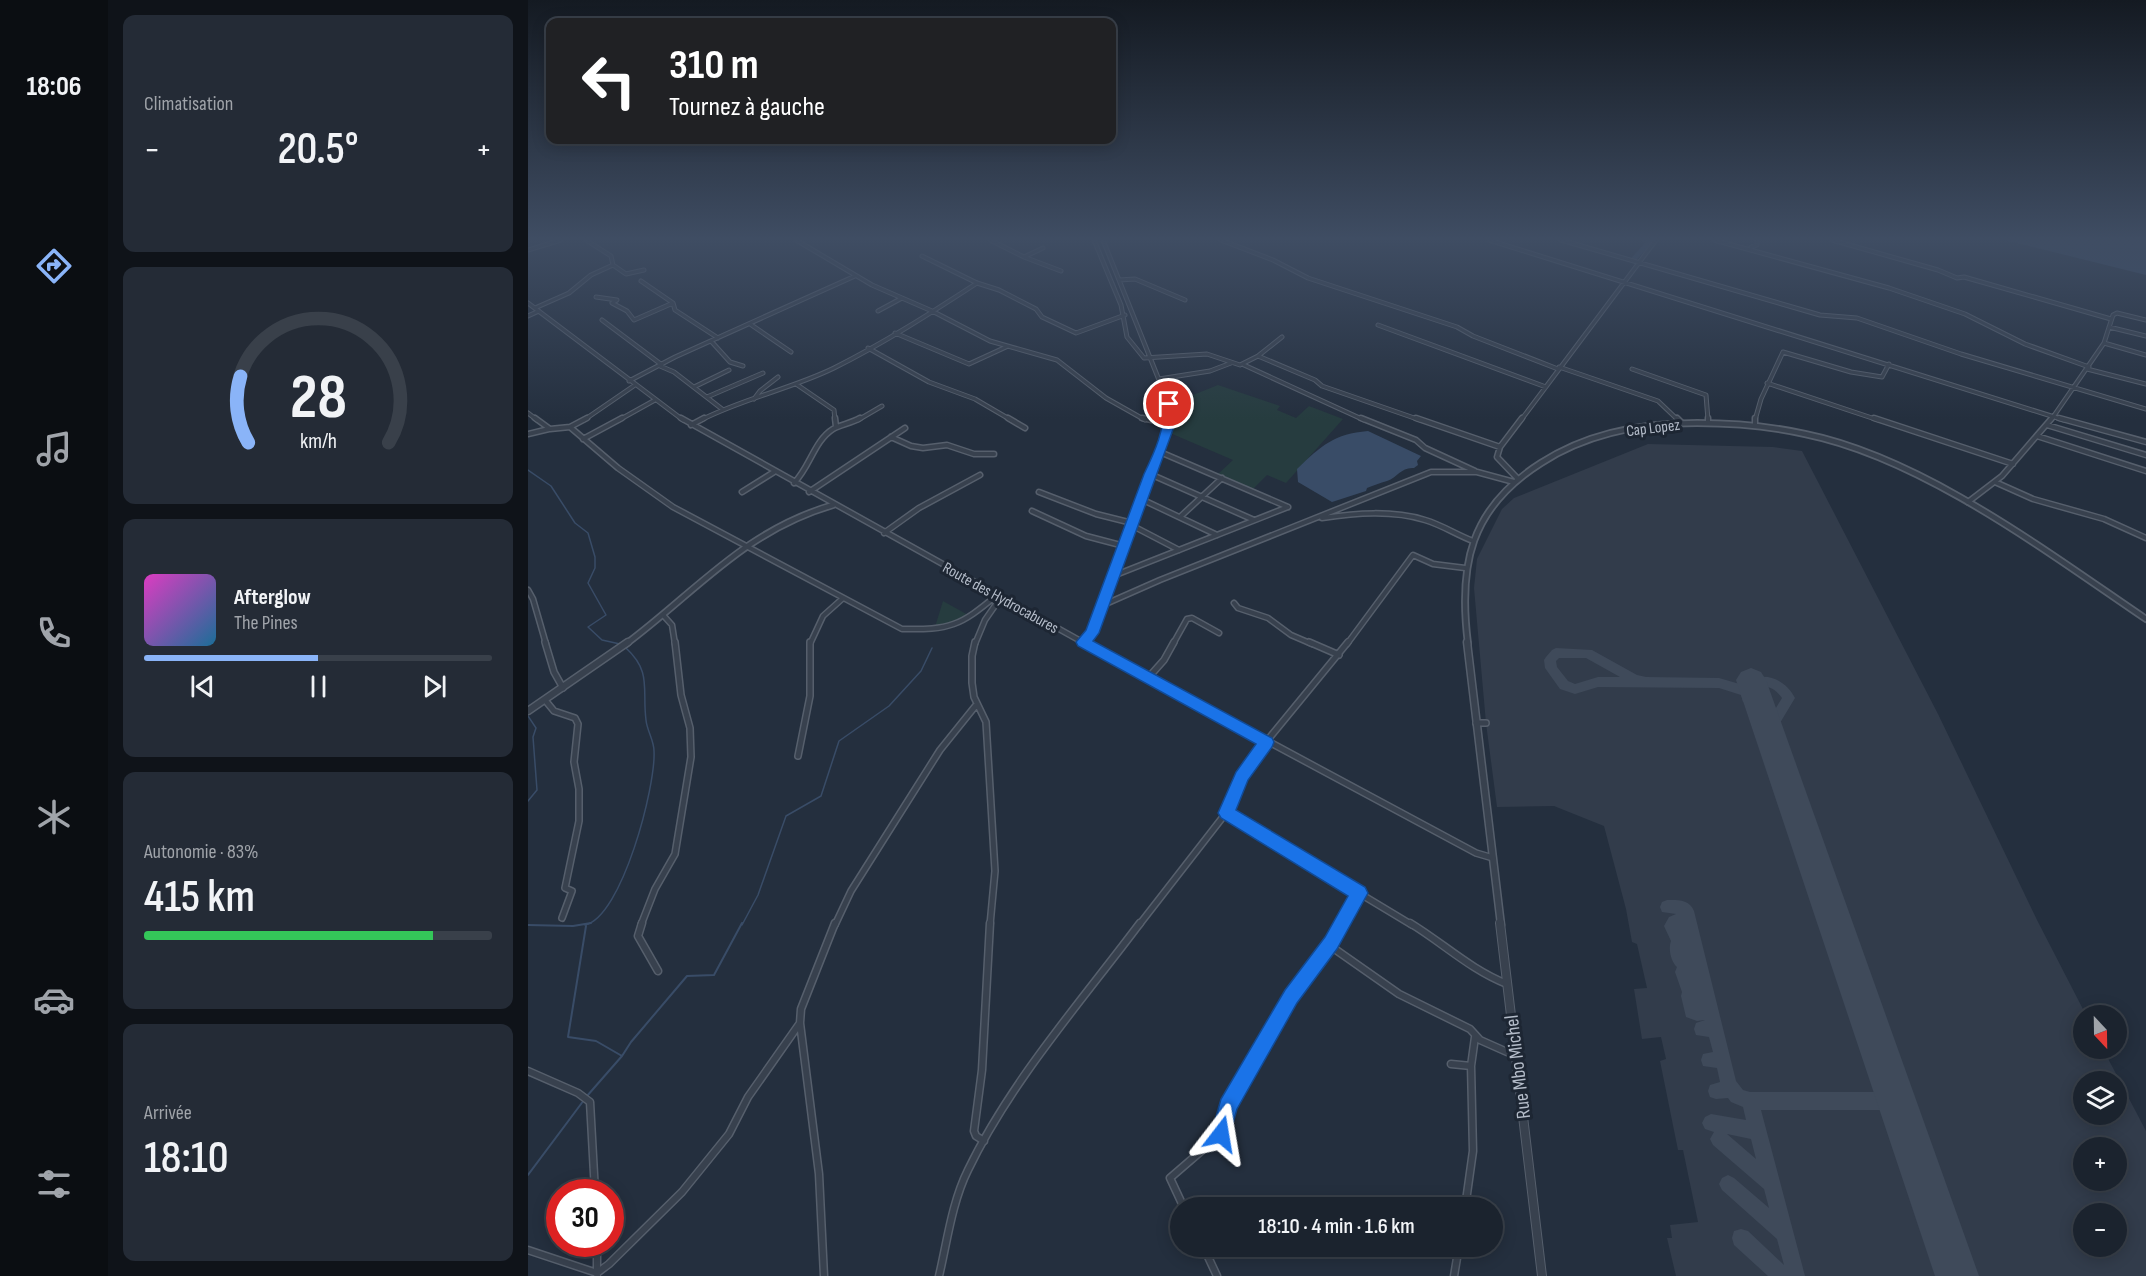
<!DOCTYPE html>
<html lang="fr">
<head>
<meta charset="utf-8">
<style>
	:root { --surface:#1b232e; --page:#242b36; --text:#f1f3f6; --muted:#a0a4aa; --line:#39404a; --accent:#8ab4f8 }
	body { margin:0; font-family:"Sofia Sans Condensed",sans-serif; background:var(--page); color:var(--text); height:100vh; display:flex; flex-direction:column; font-size:22px; white-space:nowrap }
	* { box-sizing:border-box; margin:0 }
	p { font-size:20px; color:var(--muted) }
	.icon { flex:none; width:33px; height:33px; fill:none; stroke:currentColor; stroke-width:2; stroke-linecap:round; stroke-linejoin:round }
	.map { position:relative; flex:1; overflow:hidden }
	.drawer { display:flex; flex-direction:column; gap:15px; padding:15px; background:#0f1319; width:420px }
	.drawer>* { flex:none }
	.hud { position:absolute; left:18px; top:18px; width:570px; height:126px; border-radius:12px; box-shadow:0 3px 15px #0003,0 0 0 2px var(--line); background:#202124; color:#fff; overflow:hidden }
	.needle { width:39px; rotate:158deg }
	.fabs { position:absolute; left:1545px; top:1005px; display:grid; gap:12px }
	.fabs a { display:grid; place-items:center; width:54px; height:54px; border-radius:50%; background:var(--surface); box-shadow:0 3px 15px #0003,0 0 0 2px var(--line); font-size:30px }
	.speed { position:absolute; left:18px; top:1179px; display:flex; gap:12px; font-size:30px; font-weight:700; text-align:center }
	.speed>* { display:grid; place-content:center; width:78px; height:78px; border-radius:50%; background:var(--surface); box-shadow:0 3px 15px #0003,0 0 0 2px var(--line); line-height:1 }
	.speed .limit { border:9px solid #d22; background:#fff; color:#111 }
	.pin { position:absolute; display:grid; place-items:center; width:51px; height:51px; color:#fff; margin:-26px; border:3px solid #fff; border-radius:50%; box-shadow:0 2px 6px #0007 }
	.me { position:absolute; width:66px; margin:-33px; rotate:14deg; stroke-linejoin:round; filter:drop-shadow(0 0 4px #0008) }
	.turn { display:flex; align-items:center; gap:21px; height:126px; padding:0 24px; font-size:27px }
	.turn .icon { width:78px; height:78px; stroke-width:2.5 }
	.turn b { display:block; font-size:42px; line-height:51px }
	.big { font-size:45px; font-weight:600; line-height:1.1 }
	.drawer .widget { flex:1; display:flex; flex-direction:column; justify-content:center; gap:9px; min-width:0; padding:0 21px; border-radius:12px; background:var(--page) }
	.drawer .dial { align-items:center; gap:0 }
	.dial svg { height:156px; overflow:visible; fill:none; stroke:var(--line); stroke-width:7; stroke-linecap:round; text-anchor:middle }
	.dial text { fill:var(--text); stroke:none }
	.song { display:flex; align-items:center; gap:18px }
	.cover { width:72px; height:72px; border-radius:9px; background:linear-gradient(135deg,hsl(310 70% 55%),hsl(200 70% 35%)) }
	.played { height:6px; border-radius:3px; background:linear-gradient(90deg,var(--accent) 50%,var(--line) 50%) }
	.keys { display:flex; justify-content:space-around; direction:ltr }
	.heat { display:flex; justify-content:space-between; align-items:center; font-size:33px; direction:ltr }
	.charge { height:9px; border-radius:4px; background:linear-gradient(90deg,#34c759 83%,var(--line) 0) }
	.trip { position:absolute; left:642px; top:1197px; width:333px; height:60px; border-radius:30px; background:var(--surface); box-shadow:0 3px 15px #0003,0 0 0 2px var(--line); font-weight:600; line-height:60px; text-align:center }
	main { display:flex; flex:1; min-height:0 }
	.tab-bar { display:flex; flex-direction:column; width:108px; justify-content:space-around; align-items:center; background:#0b0e12; color:var(--muted) }
	.tab-bar .icon { width:42px; height:42px }
	.tab-bar .on { color:var(--accent) }
	.tab-bar b { font-size:27px; color:var(--text) }
	.map>svg:first-child { display:block }
	.airport { fill:#323c4b; fill-rule:evenodd }
	.green { fill:#263c3f }
	.water { fill:#394c67 }
	.lines { fill:none; stroke-linecap:round; stroke-linejoin:round }
	.stream-far1 { stroke:#394c67; stroke-width:1.5 }
	.stream { stroke:#394c67; stroke-width:2 }
	.river { stroke:#394c67; stroke-width:5 }
	.taxiway { fill:#3f4a5a; fill-rule:evenodd }
	.runway { fill:#3f4a5a; fill-rule:evenodd }
	.minor-far3-casing { stroke:#565f6c; stroke-width:5 }
	.minor-far2-casing { stroke:#565f6c; stroke-width:7 }
	.minor-far1-casing { stroke:#565f6c; stroke-width:8 }
	.minor-casing { stroke:#565f6c; stroke-width:9 }
	.tertiary-far2-casing { stroke:#565f6c; stroke-width:8 }
	.tertiary-far1-casing { stroke:#565f6c; stroke-width:9 }
	.tertiary-casing { stroke:#565f6c; stroke-width:10 }
	.minor-far3 { stroke:#38414e; stroke-width:3 }
	.minor-far2 { stroke:#38414e; stroke-width:4 }
	.minor-far1 { stroke:#38414e; stroke-width:5 }
	.minor { stroke:#38414e; stroke-width:6 }
	.tertiary-far2 { stroke:#38414e; stroke-width:4.5 }
	.tertiary-far1 { stroke:#38414e; stroke-width:6 }
	.tertiary { stroke:#38414e; stroke-width:8 }
	.route { fill:#1a73e8; stroke:#114b97; stroke-width:1.5 }
	.labels { text-anchor:middle; stroke-width:6; stroke-linejoin:round; paint-order:stroke }
	.street-label { font-size:16px; fill:#b4bcc9; stroke:#1d2633 }
	.near-street-label { font-size:20px; fill:#b4bcc9; stroke:#1d2633 }
</style>
</head>
<body>
<main>
<nav class="tab-bar">
<b>18:06</b>
<svg class="icon on" aria-label="directions" viewBox="0 0 24 24"><path d="M12 3l9 9-9 9-9-9zM9 14v-3h6M13 9l2 2-2 2"/></svg>
<svg class="icon" aria-label="music" viewBox="0 0 24 24"><path d="M9 18V5l10-2v13"/><circle cx="6" cy="18" r="3"/><circle cx="16" cy="16" r="3"/></svg>
<svg class="icon" aria-label="phone" viewBox="0 0 24 24"><path d="M5 4h4l2 5-3 2q2 4 5 5l2-3 5 2v4C11 20 4 13 5 4z"/></svg>
<svg class="icon" aria-label="climate" viewBox="0 0 24 24"><path d="M12 3v18M4 7l16 10M4 17L20 7"/></svg>
<svg class="icon" aria-label="car" viewBox="0 0 24 24"><path d="M5 17H2v-5l4-1 3-4h7l3 4 3 1v5h-3M9 17h6M6 11h13"/><circle cx="7" cy="17" r="2"/><circle cx="17" cy="17" r="2"/></svg>
<svg class="icon" aria-label="filters" viewBox="0 0 24 24"><path d="M4 7h16M4 17h16"/><circle cx="9" cy="7" r="2"/><circle cx="15" cy="17" r="2"/></svg>
</nav>
<section class="drawer">
<div class="widget"><p>Climatisation</p>
<div class="heat"><a>−</a><b class="big">20.5°</b><a>+</a></div>
</div>
<div class="widget dial"><svg viewBox="0 0 100 80">
<path d="M14 69A42 42 0 1 1 86 69"/>
<path d="M14 69A42 42 0 0 1 10 35" stroke="#8ab4f8"/>
<text x="50" y="56" font-size="32" font-weight="700">28</text>
<text x="50" y="72" font-size="11">km/h</text>
</svg></div>
<div class="widget">
<div class="song"><i class="cover"></i><div><b>Afterglow</b><p>The Pines</p></div></div>
<div class="played"></div>
<div class="keys"><svg class="icon" aria-label="previous" viewBox="0 0 24 24"><path d="M18 5L8 12l10 7zM5 5v14"/></svg><svg class="icon" aria-label="pause" viewBox="0 0 24 24"><path d="M8 5v14M16 5v14"/></svg><svg class="icon" aria-label="next" viewBox="0 0 24 24"><path d="M6 5l10 7-10 7zM19 5v14"/></svg></div>
</div>
<div class="widget"><p>Autonomie · 83%</p><b class="big">415 km</b><div class="charge"></div></div>
<div class="widget"><p>Arrivée</p><b class="big">18:10</b></div>
</section>
<div class="map">
<svg width="1618" height="1276" viewBox="0 0 1618 1276">
	<rect width="100%" height="100%" fill="#242f3e"/>
	<path class="airport" d="M1120 444 1245 447 1274 451 1410 714 1509 920 1558 1015 1556 1016V1048L1575 1049 1618 1131V1276H1148L1139 1238H1144L1142 1225 1170 1222 1155 1150H1150L1132 1061 1138 1059 1133 1037 1114 1039 1106 989 1119 988 1109 944 1104 942 1098 909 1076 826 1026 806 969 807 958 723 946 588 949 559 974 509 986 498ZM1556 1082H1588V1114H1556ZM1556 1148H1588V1180H1556ZM1556 1214H1588V1246H1556Z"/>
	<path class="green" d="M690 385 752 406 749 410 768 418 781 406 815 419 758 483 739 475 724 490 689 475 705 460 642 433 647 410 661 406 660 397Z
		M415 601 440 615 424 625 407 627Z"/>
	<path class="water" d="M1477 240H1618V275Z
		M840 431 893 456 889 461 890 465 886 468C873 467 870 477 859 481 852 483 846 485 839 488L838 491 804 502 770 482 769 469C794 445 806 434 840 431Z"/>
	<g class="lines">
		<path class="stream-far1" d="M1114 240 1121 242
			M0 470 23 486 47 523 60 533 67 557V568L60 583 78 615 60 627 74 640 92 644
			M0 716 8 728 5 737 9 790 0 801
			M57 925C94 917 128 786 126 751 126 740 119 731 118 720 114 689 124 672 98 648
			M214 925 230 895 258 816 293 796 311 741 361 706 393 671 404 648"/>
		<path class="stream" d="M0 925 45 926 63 923
			M58 926 40 1037 68 1041 94 1056 59 1096
			M94 1056 103 1042 159 976 186 975 214 923
			M0 1175 56 1100"/>
		<path class="river" d="M1105 260 1123 240"/>
		<path class="taxiway" d="M1028 648 1064 650 1109 675 1118 677 1191 678 1215 685C1233 669 1257 678 1267 698L1246 733 1241 734 1236 733 1235 729 1254 698C1247 688 1236 682 1225 691L1231 702 1241 714 1240 718 1235 719 1221 710 1218 703 1215 702 1213 695 1191 688 1070 687 1047 694 1032 689 1017 668 1016 660 1018 657 1024 650ZM1031 658H1058L1092 677H1070L1047 684 1040 681 1029 667 1028 661Z
			M1139 900C1150 900 1161 899 1166 911L1208 1081 1215 1090 1222 1092H1352L1357 1080 1363 1078 1369 1080 1371 1086 1369 1099 1379 1110 1382 1116 1379 1122 1373 1125 1367 1122 1354 1110H1233L1277 1276H1240L1206 1245 1204 1238 1206 1231 1213 1229 1220 1231 1256 1265 1249 1239 1194 1190 1191 1184 1194 1178 1200 1175 1206 1178 1241 1208 1236 1189 1185 1145 1182 1139 1186 1132 1177 1129 1174 1123 1177 1117 1183 1114 1218 1120 1215 1107 1203 1102 1200 1098 1188 1099 1182 1097 1180 1091 1182 1085 1192 1082 1189 1068 1175 1066 1173 1060 1175 1054 1185 1052 1181 1037 1168 1035 1166 1029 1168 1023 1177 1020 1169 1021 1158 1017 1153 996 1154 992 1147 972 1149 967C1143 962 1140 949 1143 941L1136 926 1141 917 1148 914 1134 912 1132 907 1134 902ZM1199 1134 1223 1139 1228 1159Z
			M1424 1253 1431 1255 1436 1276H1418L1415 1262 1417 1255Z"/>
		<path class="runway" d="M1223 668 1233 672 1238 680 1451 1276H1407L1208 680 1213 672Z"/>
		<defs>
			<path id="minor-far3" d="M58 240 83 256 85 265 98 274 116 270
				M268 240 344 285 404 311 462 341 529 360 578 398 617 420
				M462 240 496 257 533 271
				M566 240 593 305 599 337 616 358 679 354 712 365 730 356 754 337
				M575 240 643 410 642 420
				M693 240 745 260 780 278 929 327 945 336 1030 369
				M961 240 1536 420
				M1033 240 1292 315 1329 318 1433 354 1618 409
				M1186 240 1361 288 1437 314 1497 344 1561 367
				M1304 240 1410 270 1429 278 1436 277 1583 319
				M1223 247 1229 245V240
				M0 250 33 240
				M394 256 449 283 471 290 508 309 514 317 548 333 597 315
				M496 257 515 248
				M591 280 607 279 657 300
				M113 281 145 303 147 310 190 338
				M68 297 89 300 84 303 99 311 106 320 145 303
				M0 303 155 420
				M7 308 41 293 63 275 85 265
				M350 311 374 298
				M0 316 11 311
				M74 320 134 365
				M222 324 263 352
				M850 325 1018 387
				M1581 327 1618 336
				M367 333 441 364 478 347
				M183 341 202 362 215 366
				M1576 343 1618 355
				M340 348 401 382 447 399 483 420
				M730 356 787 380 794 386 892 420
				M716 365 836 420
				M132 366 146 372 194 409
				M1031 367 1130 401 1150 420
				M1104 369 1178 395 1180 420
				M1559 369 1618 384
				M631 379 682 371 703 363
				M101 381 147 357 327 276
				M1239 383 1350 420
				M268 384 306 410 307 420
				M166 387 201 370
				M179 397 235 373
				M226 399 232 391 250 377
				M0 413 9 420
				M56 420 107 385
				M91 420 127 400
				M173 420C216 398 263 389 306 368 356 343 403 313 449 283
				M330 420 354 406
				M993 420 1128 240
				M1227 420 1233 399 1255 352 1323 372 1354 377 1361 364
				M1523 420 1576 343 1585 315 1589 313 1618 320"/>
			<path id="minor-far2" d="M7 418 22 429 42 427 90 468 145 507 374 629C422 630 432 626 469 595
				M153 418 558 644
				M307 418 308 427
				M480 418 497 428
				M614 418 642 424
				M833 418 888 440 897 448 947 471
				M888 418 972 447
				M1149 418 1153 422
				M1180 418V422
				M1346 418 1485 464
				M1531 418 1618 442
				M163 425 176 418
				M1227 425V418
				M1519 425 1618 455
				M42 427 59 418
				M0 434 21 429
				M1509 436 1618 471
				M363 437 383 446 395 448 419 445 446 454H466
				M55 439 94 418
				M632 452 760 507
				M622 474 726 520
				M990 479 969 457 972 447 994 418
				M1467 482 1505 499 1576 519 1618 538
				M266 483C282 467 286 441 305 429 311 425 324 423 332 418
				M214 492 246 472
				M281 492 377 428
				M511 492 568 514 604 523
				M613 499 689 535
				M1440 502 1474 476 1524 418
				M504 511 558 536 596 546
				M652 517 694 478
				M794 518C828 513 864 510 897 520 914 525 929 535 945 541
				M603 525 651 550
				M356 533 391 508 452 475
				M585 576 760 507
				M0 590 5 599 18 644
				M706 603 710 608 740 618 763 635 784 644
				M573 606 632 580 903 472H949L986 482
				M135 615 144 625 147 644
				M555 642 564 633 636 443 642 418
				M282 644 295 616 314 599
				M447 644 457 620 473 597
				M645 644 659 619 664 618 691 633
				M819 644 885 555 905 564 937 568"/>
			<path id="minor-far1" d="M17 642 26 672 35 688
				M447 642 444 656V683L446 697 458 722 467 871 462 925
				M555 642 948 853 965 858
				M781 642 811 655
				M620 678 636 660 646 642
				M17 700 26 711 47 718 50 724 46 762 51 789V821L37 888 44 891 34 918
				M948 723H958
				M270 756 282 696V642
				M698 813 884 925
				M113 925 127 889 147 854 163 757 162 728 153 695 147 642
				M307 925 323 891 412 750 449 704
				M611 925 698 813 714 776 738 742 820 642
				M813 925 831 893"/>
			<path id="minor" d="M114 923 110 936 130 971
				M882 923C915 943 943 970 979 984
				M801 945 871 994 942 1029 952 1040 988 1056
				M923 1064 943 1066 947 1037
				M0 1071 50 1093 62 1102 67 1192
				M456 1141 448 1136 446 1131 454 1070 462 923
				M656 1208 642 1178 693 1134 700 1106 763 997 803 943 814 923
				M937 1208 945 1151 943 1066
				M69 1244V1276
				M675 1246 689 1276
				M0 1250 69 1273 81 1264 154 1192 201 1134 220 1097 272 1023
				M296 1276 291 1174 272 1023 273 1009 307 923
				M411 1276C419 1242 424 1202 440 1170 483 1081 552 1003 612 923
				M926 1276 931 1246"/>
			<path id="tertiary-far2" d="M98 644C169 591 216 531 305 505
				M940 644C930 565 942 508 1013 463 1059 433 1114 423 1169 423 1206 423 1241 426 1277 434 1395 458 1519 552 1618 619"/>
			<path id="tertiary-far1" d="M939 642 973 925
				M0 711 100 642"/>
			<path id="tertiary" d="M972 923 1014 1276"/>
		</defs>
		<use href="#minor-far3" class="minor-far3-casing"/>
		<use href="#minor-far2" class="minor-far2-casing"/>
		<use href="#minor-far1" class="minor-far1-casing"/>
		<use href="#minor" class="minor-casing"/>
		<use href="#tertiary-far2" class="tertiary-far2-casing"/>
		<use href="#tertiary-far1" class="tertiary-far1-casing"/>
		<use href="#tertiary" class="tertiary-casing"/>
		<use href="#minor-far3" class="minor-far3"/>
		<use href="#minor-far2" class="minor-far2"/>
		<use href="#minor-far1" class="minor-far1"/>
		<use href="#minor" class="minor"/>
		<use href="#tertiary-far2" class="tertiary-far2"/>
		<use href="#tertiary-far1" class="tertiary-far1"/>
		<use href="#tertiary" class="tertiary"/>
	</g>
	<linearGradient id="sky" x2="0" y2="1"><stop stop-color="#141a22"/><stop offset="0.57" stop-color="#3f4d63"/><stop offset="1" stop-color="#3f4d63" stop-opacity="0"/></linearGradient>
	<rect width="1618" height="419" fill="url(#sky)"/>
	<path class="route" d="M641 400 646 404 647 424 571 633 565 641 744 738 746 742 744 747 720 780 708 810 837 887 840 893 809 949 769 1003 709 1109 700 1141 693 1144 686 1141 683 1134 693 1099 757 990 797 937 820 896 693 818 690 813 708 772 728 744 550 646 548 642 558 630 616 474C628 449 636 431 636 404Z"/>
	<g class="labels">
		<g class="street-label">
			<text transform="translate(1125 427) rotate(-7)" y="6">Cap Lopez</text>
			<text transform="translate(473 597) rotate(29)" y="6">Route des Hydrocabures</text>
		</g>
		<g class="near-street-label">
			<text transform="translate(989 1067) rotate(-97)" y="7">Rue Mbo Michel</text>
		</g>
	</g>
</svg>
<div class="fabs">
<a><svg class="needle" viewBox="-14 -14 28 28"><path d="M0-13l5 13h-10z" fill="#e53935"/><path d="M0 13l5-13h-10z" fill="#a0a4aa"/></svg></a>
<a><svg class="icon" aria-label="layers" viewBox="0 0 24 24"><path d="M12 4l9 5-9 5-9-5zM3 14l9 5 9-5"/></svg></a>
<a>+</a>
<a>−</a>
</div>
<div class="speed"><div class="limit">30</div></div>
<div class="pin" style="left:641px;top:404px;background:#d93025"><svg class="icon" aria-label="arrive" viewBox="0 0 24 24"><path d="M6 21V4h12l-3 4 3 4H6"/></svg></div>
<svg class="me" style="left:693px;top:1134px" viewBox="-20 -20 40 40"><path d="M0-17L14 15 0 8-14 15z" fill="#1a73e8" stroke="#fff" stroke-width="4"/></svg>
<div class="trip">18:10 · 4 min · 1.6 km</div>
<div class="hud">
<div class="turn"><svg class="icon" aria-label="left" viewBox="0 0 24 24"><path d="M17 20v-9H6M10 6l-5 5 5 5"/></svg><div><b>310 m</b>Tournez à gauche</div></div>
</div>
</div>
</main>
</body>
</html>
